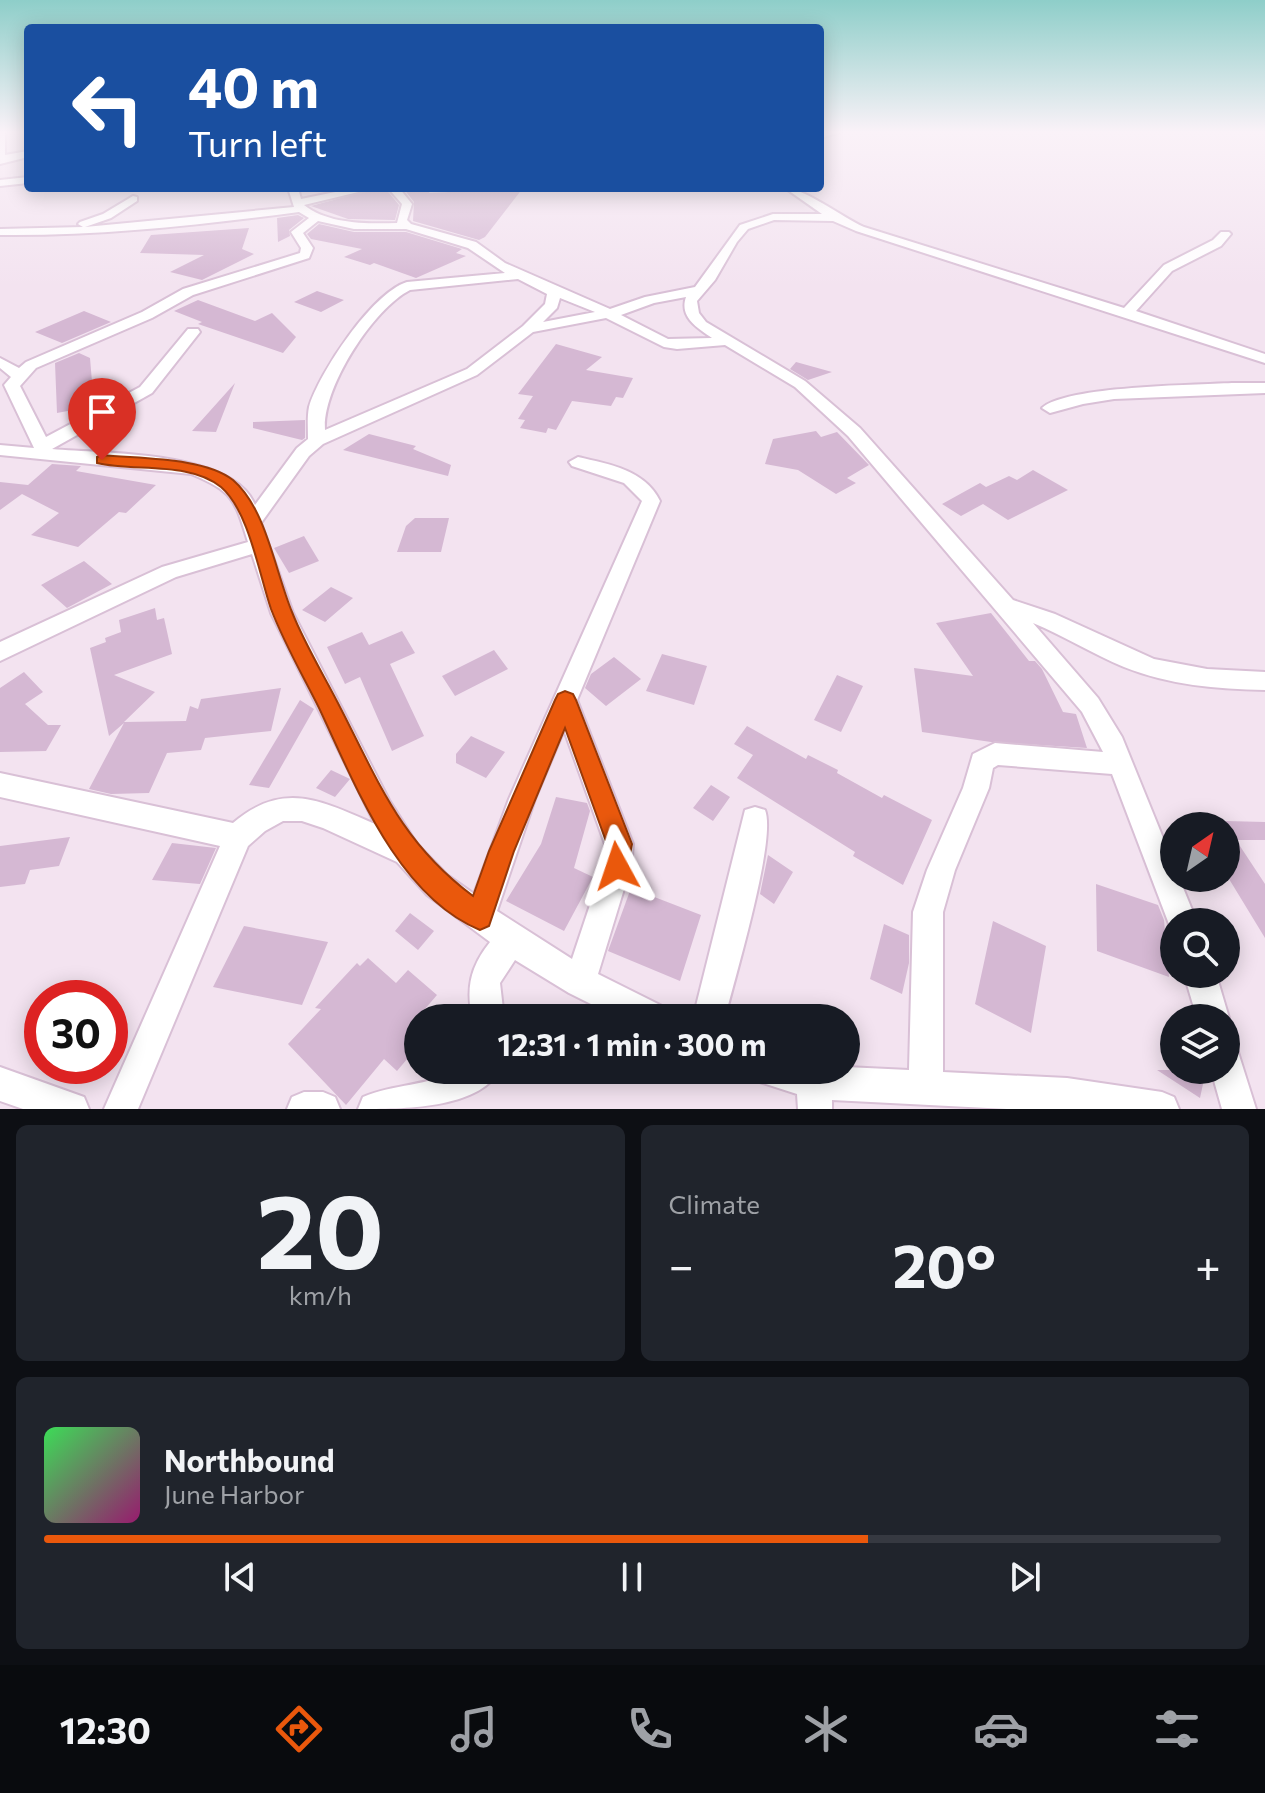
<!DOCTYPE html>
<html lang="en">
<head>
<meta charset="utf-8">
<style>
	:root { --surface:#171b24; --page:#20242c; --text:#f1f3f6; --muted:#9ea1a6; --line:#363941; --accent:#ea580c }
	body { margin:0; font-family:Commissioner,sans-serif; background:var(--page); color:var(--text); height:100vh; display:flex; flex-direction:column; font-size:30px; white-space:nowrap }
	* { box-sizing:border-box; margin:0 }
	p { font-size:26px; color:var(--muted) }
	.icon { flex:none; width:44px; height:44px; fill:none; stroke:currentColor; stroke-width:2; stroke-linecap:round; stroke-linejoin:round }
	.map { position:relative; height:1109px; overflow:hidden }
	.side { display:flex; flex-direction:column; gap:16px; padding:16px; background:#0d0f14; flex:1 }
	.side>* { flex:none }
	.guide { position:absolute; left:24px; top:24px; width:800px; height:168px; border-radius:8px; box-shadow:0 4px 20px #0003; background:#1a4fa0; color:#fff; overflow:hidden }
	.needle { width:52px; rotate:34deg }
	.buttons { position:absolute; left:1160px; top:812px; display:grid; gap:16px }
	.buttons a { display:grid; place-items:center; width:80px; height:80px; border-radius:50%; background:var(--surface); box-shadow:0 4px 20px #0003; font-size:40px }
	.speed { position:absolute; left:24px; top:980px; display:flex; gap:16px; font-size:40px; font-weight:700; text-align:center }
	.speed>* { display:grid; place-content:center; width:104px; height:104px; border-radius:50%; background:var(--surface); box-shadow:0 4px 20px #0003; line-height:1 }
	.speed .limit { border:12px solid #d22; background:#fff; color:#111 }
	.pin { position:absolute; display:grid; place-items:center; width:68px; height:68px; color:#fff; margin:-82px -34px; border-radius:50% 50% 50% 0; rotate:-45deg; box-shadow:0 0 8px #0007 }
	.pin .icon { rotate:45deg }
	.me { position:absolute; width:88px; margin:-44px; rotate:355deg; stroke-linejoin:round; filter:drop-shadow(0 0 6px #0008) }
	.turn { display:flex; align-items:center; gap:28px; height:168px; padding:0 32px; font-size:36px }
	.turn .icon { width:104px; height:104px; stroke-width:2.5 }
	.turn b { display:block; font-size:56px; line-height:68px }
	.big { font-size:60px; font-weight:700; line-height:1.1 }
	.side .card { flex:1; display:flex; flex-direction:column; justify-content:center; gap:12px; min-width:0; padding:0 28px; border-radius:12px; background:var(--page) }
	.side .dial { align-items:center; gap:0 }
	.dial b { font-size:104px; line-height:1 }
	.song { display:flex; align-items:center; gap:24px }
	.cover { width:96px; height:96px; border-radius:12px; background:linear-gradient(135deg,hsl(130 70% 55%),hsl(320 70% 35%)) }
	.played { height:8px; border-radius:4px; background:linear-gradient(90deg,var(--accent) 70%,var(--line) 70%) }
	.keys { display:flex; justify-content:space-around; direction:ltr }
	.heat { display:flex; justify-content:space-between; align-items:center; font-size:44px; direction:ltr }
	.side .tiles { flex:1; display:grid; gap:16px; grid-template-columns:1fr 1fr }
	.card:last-child { grid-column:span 2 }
	.trip { position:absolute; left:404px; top:1004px; width:456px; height:80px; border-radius:40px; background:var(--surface); box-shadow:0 4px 20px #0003; font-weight:700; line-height:80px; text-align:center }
	.tabs { display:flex; height:128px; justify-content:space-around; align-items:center; background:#090b0e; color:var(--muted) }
	.tabs .icon { width:56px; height:56px }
	.tabs .selected { color:var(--accent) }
	.tabs b { font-size:36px; color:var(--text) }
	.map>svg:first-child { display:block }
	.building { fill:#d5b8d3 }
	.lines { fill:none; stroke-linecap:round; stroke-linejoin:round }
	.street-casing { stroke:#d9c0d6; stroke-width:4 }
	.street { fill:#fff; fill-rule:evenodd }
	.route { fill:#ea580c; stroke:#983908; stroke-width:2 }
</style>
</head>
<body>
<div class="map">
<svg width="1265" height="1109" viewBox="0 0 1265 1109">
	<rect width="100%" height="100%" fill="#f3e3f0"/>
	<path class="building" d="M378 188H385L399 205 395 220 348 219 311 206Z
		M424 188 430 193 523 188 485 237 479 240 413 221 414 202 404 189Z
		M298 215 304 218 289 230 290 236 278 242 277 218Z
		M319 224 354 232H406L462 249 456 253 466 256 416 278 374 263 370 265 344 257 362 249 311 239 307 234Z
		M249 228 242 249 254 254 202 280 170 272 204 255 140 253 151 235Z
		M317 291 344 300 321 312 294 302Z
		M198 300 255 321 272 313 296 337 283 353 198 324 202 322 174 311Z
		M84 311 111 322 62 343 35 332Z
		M556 344 602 357 586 370 633 378 623 398 616 397 611 406 572 401 556 430 548 428 546 433 520 428 525 420 518 419 533 396 518 394Z
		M79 353 90 358 94 406 57 413 55 363Z
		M796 362 832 372 808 380 790 369Z
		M235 383 216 432 192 431Z
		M305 420V438L302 440 253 428V422Z
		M816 431 821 437 837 432 869 465 847 478 856 483 836 494 798 470 765 464 773 439Z
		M369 434 416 446 413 449 451 465 448 476 343 450Z
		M52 464 81 466 76 471 156 485 126 513 119 512 78 547 31 535 59 513 22 494 0 510V482L28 485Z
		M1033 470 1068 490 1008 520 983 504 961 516 942 504 980 483 986 487 1009 476 1017 480Z
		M415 518H449L441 552H397L406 526Z
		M304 536 319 561 289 573 274 548Z
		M84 561 112 584 67 608 41 585Z
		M331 587 353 598 325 622 302 610Z
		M155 608 157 620 164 618 172 654 114 675 155 692 124 722 186 721 190 706 198 709 201 699 281 688 271 731 205 738 201 750 167 753 149 793 111 794 89 789 124 723 109 736 90 648 106 642 105 638 121 632 119 620Z
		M991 613 1029 661H1035L1042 669 1063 712 1076 714 1087 748 991 742 922 732 914 668 973 676 936 623Z
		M402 631 415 653 390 664 424 736 392 751 360 677 345 684 327 647 362 632 369 645Z
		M494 650 508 669 455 696 442 676Z
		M662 654 707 666 694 705 646 691Z
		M614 657 641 679 606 706 585 688 591 674Z
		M24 672 43 692 25 704 48 725H61L46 751 0 752V688Z
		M837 675 863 686 841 732 814 720Z
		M300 700 314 709 269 788 249 785Z
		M747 726 806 759 808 755 838 770 837 773 882 798 884 795 932 820 903 885 853 856 855 852 737 778 753 755 734 744Z
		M471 736 505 752 486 778 456 763V754Z
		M331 770 350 779 335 797 316 788Z
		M711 785 730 797 713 821 693 808Z
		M556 797 587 803 590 811 574 868 593 877 564 931 506 901 541 844Z
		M1226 821 1265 822V840H1236L1265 884V938L1226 874Z
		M70 837 59 866 30 870 25 884 0 887V846Z
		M172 843 216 848 200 884 152 880Z
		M768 855 793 872 774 904 760 894Z
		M1096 884 1158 905 1164 920 1169 977 1097 951Z
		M631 888 701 915 680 981 608 951Z
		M410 913 434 931 418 950 395 931Z
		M993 921 1046 946 1031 1033 975 1004Z
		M884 924 909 935V963L902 994 870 979Z
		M244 926 328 942 302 1005 213 987Z
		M368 958 396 983 408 970 437 995 418 1017V1046L397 1071 384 1059 346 1105 288 1044 321 1009 315 1008 357 963 360 966Z
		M1157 1070H1206L1200 1098Z"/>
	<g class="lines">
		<defs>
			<path id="street" d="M0 132H5V155L28 151V157L0 164Z
				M820 132H841L820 138Z
				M28 177V183L0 186V180Z
				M288 188H298L301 199 355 188H375L304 205C328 224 366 224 397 223L402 204 388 188H399L412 204 407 220 411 224 476 242 505 263 610 309 645 297 695 287 740 225 773 214H822L785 188C804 188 842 217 864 227L1124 308 1164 265 1213 240 1221 232H1229L1231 234 1221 246 1172 271 1136 311 1265 354V363L856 231 833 221 774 220 748 229 737 242 715 280 697 301 699 313 706 322 805 381 860 428 1013 600 1055 614 1154 659 1207 669 1265 672V690C1216 689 1169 685 1124 667 1093 654 1064 636 1033 623L1098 698 1122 737 1174 865V878H1179L1197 922H1174V934L1172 932 1112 774 998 765 993 768 989 788 955 870 943 912V1072L1067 1078 1162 1092 1174 1097 1179 1109H1007L832 1100V1109H798L797 1094 760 1082 755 1070H846V1067L909 1070 913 912 927 870 963 788 973 754 995 743 1103 752 1082 712 848 436 795 387 725 345 677 349 664 347 606 318 533 332 477 375 323 444 309 456 261 523 293 613 389 800 417 844 447 875 474 894 509 799 642 501 624 483 572 466 569 462 578 457C609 464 645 470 660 501L577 700 633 844 631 866 598 974 664 1007 669 1018H619L569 993 515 960 500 983 504 1018H472C466 988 470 967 490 942L427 895 397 862 323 828 302 821H283L265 831 248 846 138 1109H104L220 846 0 797V773L233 823C284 780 321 801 375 824L271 613 252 554 176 577 0 661V642L162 567 248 542C235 500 234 492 191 474L0 455V445L34 448 4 385 11 377 0 368V358L19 368 26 362 142 312 183 289 300 253 301 248 291 232 309 218 299 212C200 225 101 236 0 235V229L83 227 78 224 80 222 103 214 133 196 137 197V201L111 218 85 227 294 207ZM318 221 354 229H406L468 248 505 273 407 282C372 293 319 373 309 407 307 417 308 428 308 439L297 448 255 505C233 450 103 454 52 449L152 393 200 332 198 329H188L140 387 46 437 20 386 36 368 152 318 193 295 309 258 313 248 303 233ZM518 279 547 294 545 304 523 326 467 369 325 430C322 388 373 309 410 290ZM686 297C679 317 697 328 712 338L668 339 621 315 654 303ZM560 298 595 312 543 322 557 308ZM564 730 605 844 603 866 572 959 497 911 535 799Z
				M1232 383H1265V393L1114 399 1083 404 1050 413 1042 408C1066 386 1194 385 1232 383Z
				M755 807 765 810C777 839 734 980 725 1018H693L745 810Z
				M1184 974H1216L1229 1018 1226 1026V1018H1197Z
				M1226 1047 1238 1052 1256 1109H1222L1211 1070H1226Z
				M0 1067 84 1097 89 1109H23L0 1101Z
				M457 1070H500C478 1109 403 1109 358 1109L363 1097C393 1084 429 1086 457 1070Z
				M304 1092H323L335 1097 340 1109H287L292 1097Z"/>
		</defs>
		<use href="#street" class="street-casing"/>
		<use href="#street" class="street"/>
	</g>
	<linearGradient id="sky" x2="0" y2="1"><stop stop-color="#8ecec9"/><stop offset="0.46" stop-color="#faf2f8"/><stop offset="1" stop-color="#faf2f8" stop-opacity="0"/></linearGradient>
	<rect width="1265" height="287" fill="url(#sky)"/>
	<path class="route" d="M102 455C139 459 204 457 233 480 266 508 275 571 292 612 305 645 325 677 341 709 380 785 402 843 473 896L489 851 555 700 558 694 565 691 573 694 576 700 632 844 626 875 617 879 608 875 604 866 607 844 565 728 514 851 489 926 480 930C397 896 355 784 319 708 303 676 284 643 271 609 259 574 249 511 221 487 189 461 135 472 97 463V457Z"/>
</svg>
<div class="buttons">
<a><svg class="needle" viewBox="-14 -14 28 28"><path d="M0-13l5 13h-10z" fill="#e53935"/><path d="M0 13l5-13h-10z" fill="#9ea1a6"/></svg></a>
<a><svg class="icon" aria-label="search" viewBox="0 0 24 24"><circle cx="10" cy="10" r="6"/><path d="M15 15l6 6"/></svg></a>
<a><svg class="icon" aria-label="layers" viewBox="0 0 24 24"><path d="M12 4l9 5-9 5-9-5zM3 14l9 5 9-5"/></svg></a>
</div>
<div class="speed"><div class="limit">30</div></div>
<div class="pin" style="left:102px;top:460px;background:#d93025"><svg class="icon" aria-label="arrive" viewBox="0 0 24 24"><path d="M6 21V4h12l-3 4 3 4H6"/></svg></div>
<svg class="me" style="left:617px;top:866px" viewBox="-20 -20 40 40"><path d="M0-17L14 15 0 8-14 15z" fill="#ea580c" stroke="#fff" stroke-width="4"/></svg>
<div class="trip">12:31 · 1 min · 300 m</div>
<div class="guide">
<div class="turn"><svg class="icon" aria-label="left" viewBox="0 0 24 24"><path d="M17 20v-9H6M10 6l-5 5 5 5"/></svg><div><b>40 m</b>Turn left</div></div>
</div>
</div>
<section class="side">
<div class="tiles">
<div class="card dial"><b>20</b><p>km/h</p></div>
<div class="card"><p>Climate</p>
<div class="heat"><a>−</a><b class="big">20°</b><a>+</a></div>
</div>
<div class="card">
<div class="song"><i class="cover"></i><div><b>Northbound</b><p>June Harbor</p></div></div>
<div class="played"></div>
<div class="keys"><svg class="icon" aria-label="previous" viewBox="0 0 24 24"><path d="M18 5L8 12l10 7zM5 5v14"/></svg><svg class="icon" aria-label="pause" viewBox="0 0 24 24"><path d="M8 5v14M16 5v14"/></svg><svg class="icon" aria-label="next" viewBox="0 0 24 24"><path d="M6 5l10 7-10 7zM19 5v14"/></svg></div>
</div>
</div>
</section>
<nav class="tabs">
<b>12:30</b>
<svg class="icon selected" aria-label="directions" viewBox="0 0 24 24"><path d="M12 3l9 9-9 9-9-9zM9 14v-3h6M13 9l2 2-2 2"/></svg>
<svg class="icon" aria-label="music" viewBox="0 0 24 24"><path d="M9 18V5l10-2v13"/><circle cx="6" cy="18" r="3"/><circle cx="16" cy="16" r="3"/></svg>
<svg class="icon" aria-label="phone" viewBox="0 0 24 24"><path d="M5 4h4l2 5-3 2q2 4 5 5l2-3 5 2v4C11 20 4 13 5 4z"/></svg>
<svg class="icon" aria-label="climate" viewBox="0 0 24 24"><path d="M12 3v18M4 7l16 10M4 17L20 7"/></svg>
<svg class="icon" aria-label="car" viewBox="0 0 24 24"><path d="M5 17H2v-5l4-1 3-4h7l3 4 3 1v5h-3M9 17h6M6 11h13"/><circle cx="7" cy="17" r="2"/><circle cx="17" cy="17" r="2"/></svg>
<svg class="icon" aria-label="filters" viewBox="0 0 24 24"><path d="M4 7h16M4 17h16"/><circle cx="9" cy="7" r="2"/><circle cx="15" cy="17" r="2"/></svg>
</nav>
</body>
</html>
